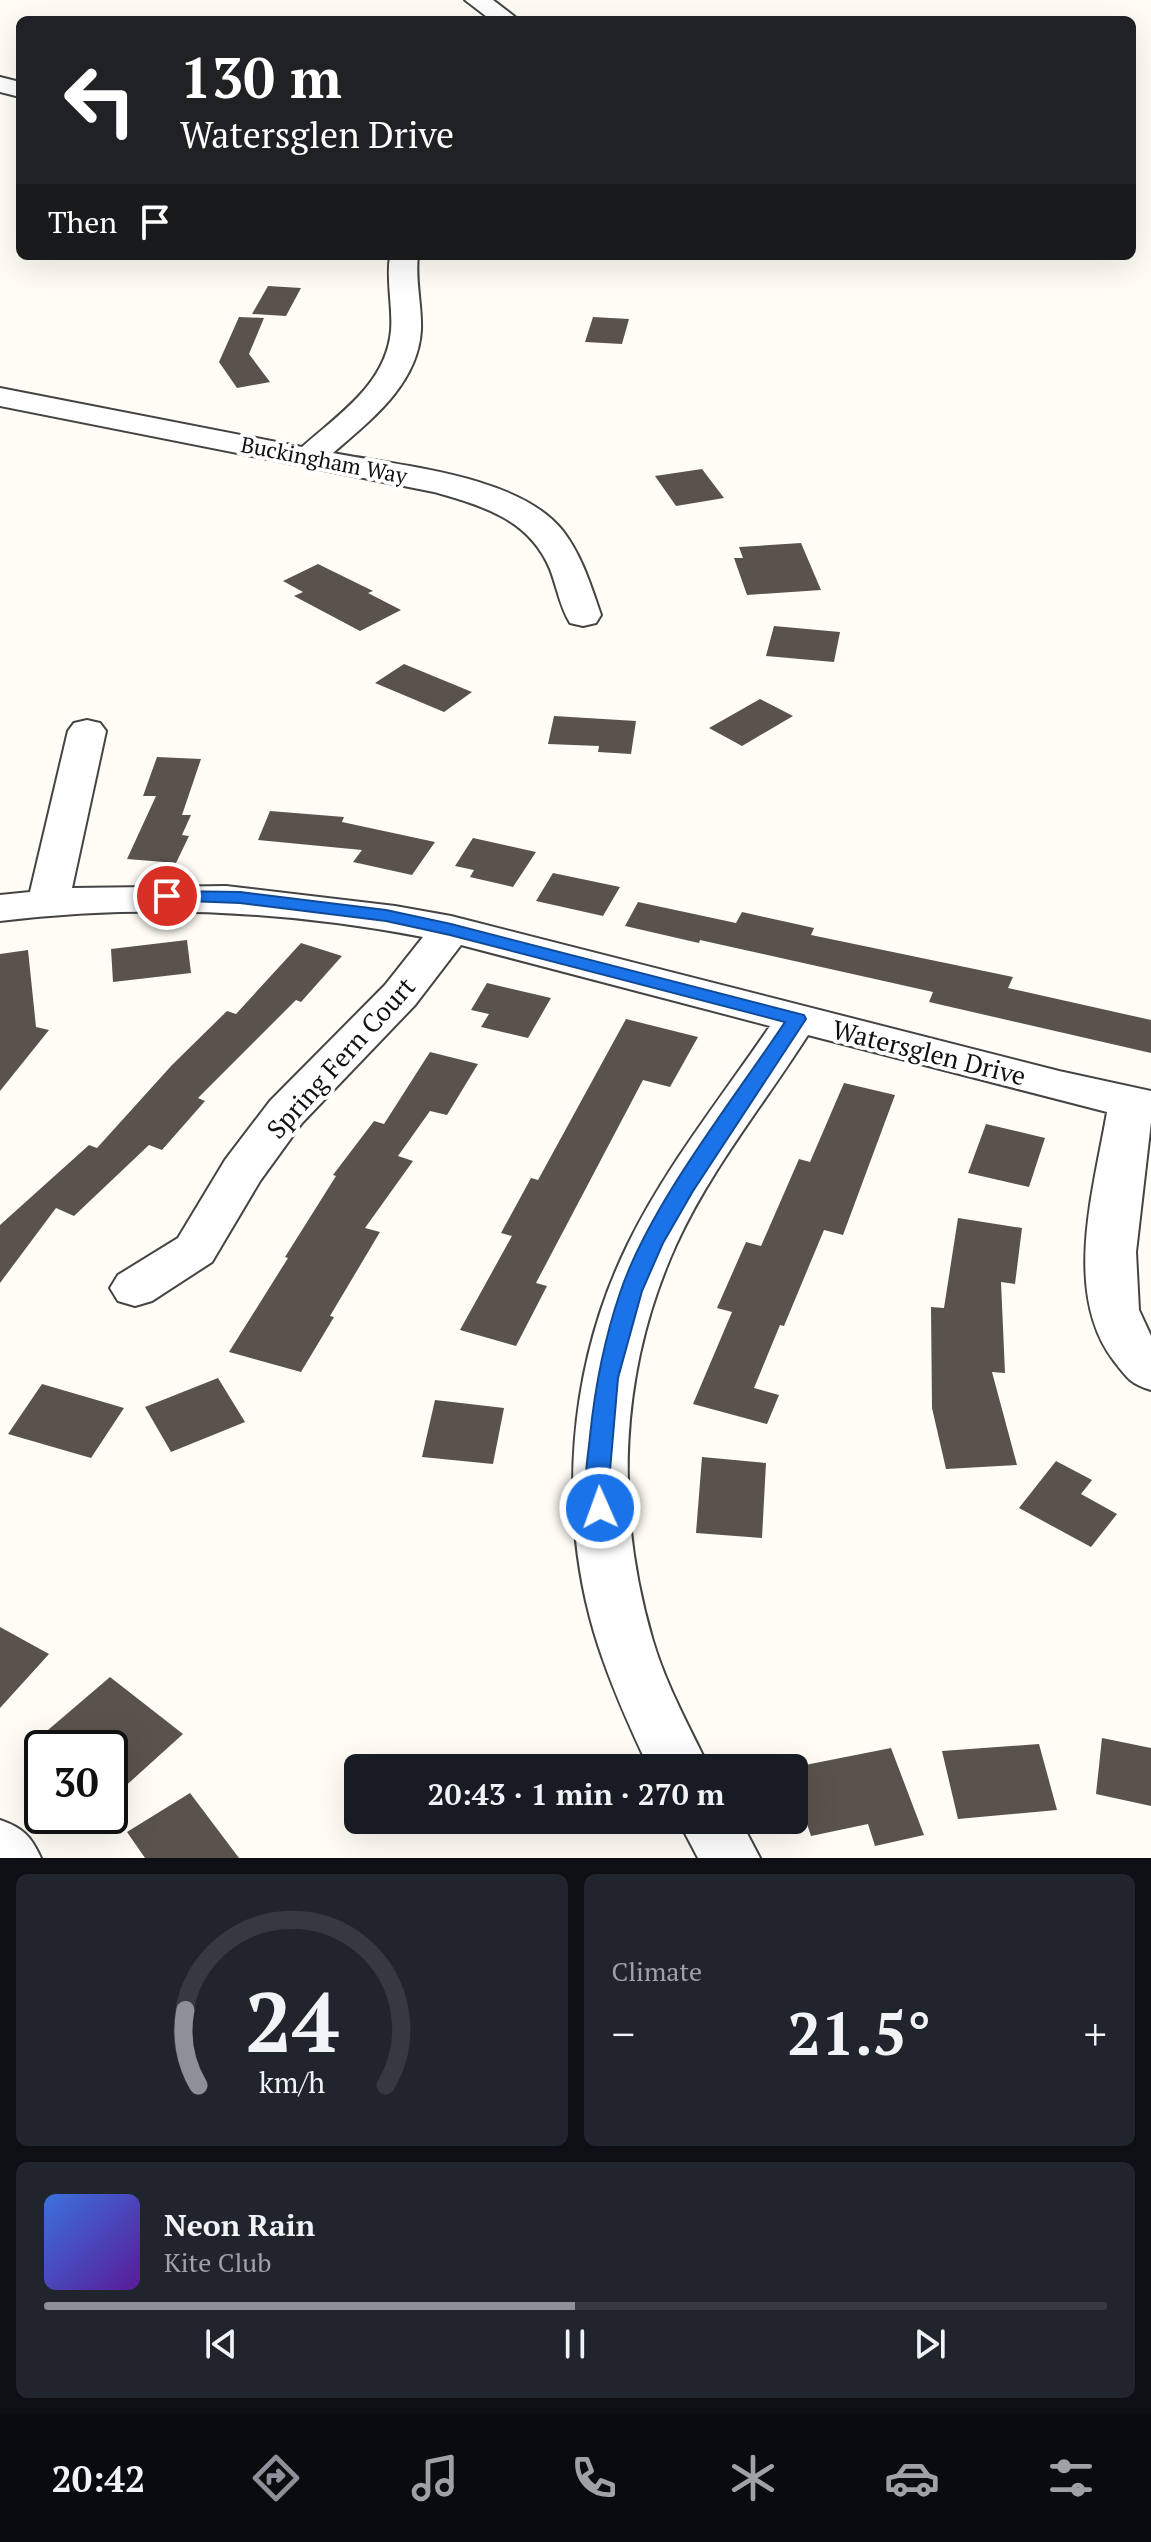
<!DOCTYPE html>
<html lang="en">
<head>
<meta charset="utf-8">
<style>
	:root { --surface:#171b24; --page:#20242c; --text:#f1f3f6; --muted:#9ea1a6; --line:#363941; --accent:#8c9099 }
	body { margin:0; font-family:"PT Serif",serif; background:var(--page); color:var(--text); height:100vh; display:flex; flex-direction:column; font-size:30px; white-space:nowrap }
	* { box-sizing:border-box; margin:0 }
	p { font-size:26px; color:var(--muted) }
	.icon { flex:none; width:44px; height:44px; fill:none; stroke:currentColor; stroke-width:2; stroke-linecap:round; stroke-linejoin:round }
	.map { position:relative; height:1858px; overflow:hidden }
	.drawer { display:flex; flex-direction:column; gap:16px; padding:16px; background:#0d0f14; flex:1 }
	.drawer>* { flex:none }
	.top-card { position:absolute; left:16px; top:16px; width:1120px; height:244px; border-radius:12px; box-shadow:0 8px 32px #0002; background:#202124; color:#fff; overflow:hidden }
	.speed { position:absolute; left:24px; top:1730px; display:flex; gap:16px; font-size:40px; font-weight:700; text-align:center }
	.speed>* { display:grid; place-content:center; width:104px; height:104px; border-radius:50%; background:var(--surface); box-shadow:0 8px 32px #0002; line-height:1 }
	.speed .limit { border:4px solid #111; border-radius:12px; background:#fff; color:#111 }
	.pin { position:absolute; display:grid; place-items:center; width:68px; height:68px; color:#fff; margin:-34px; border:4px solid #fff; border-radius:50%; box-shadow:0 2px 8px #0007 }
	.me { position:absolute; width:88px; margin:-44px; rotate:358deg; stroke-linejoin:round; filter:drop-shadow(0 0 6px #0008) }
	.turn { display:flex; align-items:center; gap:28px; height:168px; padding:0 32px; font-size:36px }
	.turn .icon { width:104px; height:104px; stroke-width:2.5 }
	.turn b { display:block; font-size:56px; line-height:68px }
	.then { display:flex; align-items:center; height:76px; padding:0 32px; background:#0003; gap:16px; font-size:30px }
	.big { font-size:60px; font-weight:700; line-height:1.1 }
	.drawer .card { flex:1; display:flex; flex-direction:column; justify-content:center; gap:12px; min-width:0; padding:0 28px; border-radius:12px; background:var(--page) }
	.drawer .dial { align-items:center; gap:0 }
	.dial svg { height:208px; overflow:visible; fill:none; stroke:var(--line); stroke-width:7; stroke-linecap:round; text-anchor:middle }
	.dial text { fill:var(--text); stroke:none }
	.song { display:flex; align-items:center; gap:24px }
	.cover { width:96px; height:96px; border-radius:12px; background:linear-gradient(135deg,hsl(220 70% 55%),hsl(270 70% 35%)) }
	.played { height:8px; border-radius:4px; background:linear-gradient(90deg,var(--accent) 50%,var(--line) 50%) }
	.keys { display:flex; justify-content:space-around; direction:ltr }
	.heat { display:flex; justify-content:space-between; align-items:center; font-size:44px; direction:ltr }
	.drawer .tiles { flex:1; display:grid; gap:16px; grid-template-columns:1fr 1fr }
	.card:last-child { grid-column:span 2 }
	.trip { position:absolute; left:344px; top:1754px; width:464px; height:80px; border-radius:12px; background:var(--surface); box-shadow:0 8px 32px #0002; font-weight:700; line-height:80px; text-align:center }
	.tab-bar { display:flex; height:128px; justify-content:space-around; align-items:center; background:#090b0e; color:var(--muted) }
	.tab-bar .icon { width:56px; height:56px }
	.tab-bar .current { color:var(--accent) }
	.tab-bar b { font-size:36px; color:var(--text) }
	.map>svg:first-child { display:block }
	.building { fill:#5a524d }
	.lines { fill:none; stroke-linecap:round; stroke-linejoin:round }
	.minor-casing { stroke:#444; stroke-width:4 }
	.minor { fill:#fff; fill-rule:evenodd }
	.route { fill:#1a73e8; stroke:#114b97; stroke-width:2 }
	.labels { text-anchor:middle; stroke-width:8; stroke-linejoin:round; paint-order:stroke }
	.far-street-label { font-size:22px; fill:#111; stroke:#fff }
	.street-label { font-size:26px; fill:#111; stroke:#fff }
</style>
</head>
<body>
<div class="map">
<svg width="1151" height="1858" viewBox="0 0 1151 1858">
	<rect width="100%" height="100%" fill="#fffdf5"/>
	<path class="building" d="M268 286 301 288 286 316 252 314Z
		M239 317 264 318 249 354 270 382 237 388 219 362Z
		M593 317 629 319 622 344 585 342Z
		M702 469 724 498 676 506 655 476Z
		M801 543 821 590 747 595 734 558H743L739 547Z
		M318 564 373 591 368 593 401 610 360 631 294 596 303 592 283 581Z
		M774 626 840 632 834 662 766 656Z
		M404 664 472 692 444 712 375 683Z
		M760 699 793 716 742 746 709 728Z
		M554 716 636 721 631 754 598 752 599 746 548 744Z
		M157 757 201 759 182 815H191L182 835 189 836 176 863 127 859 156 796H143Z
		M270 811 344 817 342 822 435 842 412 875 353 862 362 850 258 840Z
		M473 838 536 852 513 887 470 877 474 870 455 866Z
		M553 873 620 887 603 916 536 901Z
		M638 902 736 923 742 912 814 928 811 935 1013 977 1008 988 1151 1020V1053L929 1002 933 992 700 940 699 943 625 926Z
		M187 940 191 973 113 982 111 949Z
		M301 943 342 956 301 1002 296 1000 198 1098 205 1101 162 1150 149 1145 74 1216 56 1208 0 1283V1225L89 1145 97 1148 172 1065 227 1011 236 1014Z
		M28 950 36 1027 49 1030 0 1091V954Z
		M487 983 551 998 528 1038 481 1027 489 1014 471 1010Z
		M626 1019 698 1037 670 1087 643 1080 536 1283 547 1286 516 1346 460 1330 512 1236 501 1233 531 1178 538 1180Z
		M430 1052 478 1064 447 1115 430 1111 398 1156 413 1161 365 1228 380 1232 330 1316 334 1317 301 1372 229 1352 288 1258 285 1257 336 1176 333 1175 374 1121 384 1124Z
		M844 1083 895 1095 843 1235 824 1230 784 1326 780 1325 754 1388 779 1395 767 1424 693 1404 732 1312 717 1308 746 1242 761 1246 799 1159 810 1162Z
		M986 1124 1045 1138 1029 1187 968 1173Z
		M958 1218 1022 1228 1015 1284 1001 1282 1005 1373 992 1372 1017 1465 946 1469 932 1408 931 1307 944 1308Z
		M218 1378 245 1422 171 1452 145 1407Z
		M42 1384 124 1408 91 1458 8 1434Z
		M435 1400 504 1408 493 1464 422 1457Z
		M702 1457 766 1463 762 1538 696 1533Z
		M1056 1461 1092 1480 1081 1494 1117 1514 1091 1547 1019 1508Z
		M0 1627 49 1654 0 1708Z
		M110 1677 183 1734 110 1800V1748H27Z
		M1102 1738 1151 1748V1806L1096 1794Z
		M1039 1744 1057 1810 958 1819 942 1751Z
		M891 1748 924 1835 875 1846 868 1824 811 1836 794 1785V1768H790Z
		M190 1793 239 1858H145L127 1832Z"/>
	<g class="lines">
		<defs>
			<path id="minor" d="M465 0H493L519 20H491Z
				M0 77 20 82V97L0 92Z
				M390 256H418C415 281 422 305 421 330 418 384 371 420 333 453 400 466 519 475 563 531 582 556 591 586 601 615L596 623 583 626 570 623C560 607 557 587 550 569 529 519 483 506 434 492L0 406V388L302 447C339 414 386 384 391 331 393 306 386 281 390 256Z
				M87 720 100 723 106 731 72 888 226 886 395 906 451 916 1059 1071 1151 1091V1122L1136 1252 1139 1310 1151 1336V1390C1131 1384 1127 1378 1114 1361 1062 1293 1094 1189 1107 1112L808 1035C764 1104 710 1170 676 1245 619 1371 614 1509 653 1641 666 1685 689 1726 709 1768H649C630 1728 612 1688 598 1645 556 1515 568 1366 628 1244 666 1166 722 1097 770 1026L461 945 415 1005 302 1123 260 1181 212 1262 152 1301 135 1306 118 1301 110 1288 118 1275 178 1238 225 1160 270 1101 385 985 423 937C282 910 142 904 0 921V895L30 892 68 731 74 723Z
				M0 1820C23 1828 31 1836 41 1858H0Z
				M678 1820H740L760 1858H698Z"/>
		</defs>
		<use href="#minor" class="minor-casing"/>
		<use href="#minor" class="minor"/>
	</g>
	<path class="route" d="M167 891 240 892 386 910 451 924 804 1015 806 1019 693 1191 663 1243 642 1291 618 1378 609 1482 612 1508 608 1515 600 1517 592 1515C580 1492 588 1460 590 1436 595 1387 604 1340 620 1293 650 1204 732 1102 785 1022L450 935 386 921 240 903 161 900 158 896Z"/>
	<g class="labels">
		<g class="far-street-label">
			<text transform="translate(324 460) rotate(11)" y="8">Buckingham Way</text>
		</g>
		<g class="street-label">
			<text transform="translate(929 1053) rotate(14)" y="9">Watersglen Drive</text>
			<text transform="translate(341 1058) rotate(-48)" y="9">Spring Fern Court</text>
		</g>
	</g>
</svg>
<div class="speed"><div class="limit">30</div></div>
<div class="pin" style="left:167px;top:896px;background:#d93025"><svg class="icon" aria-label="arrive" viewBox="0 0 24 24"><path d="M6 21V4h12l-3 4 3 4H6"/></svg></div>
<svg class="me" style="left:600px;top:1508px" viewBox="-20 -20 40 40"><circle r="17" fill="#1a73e8" stroke="#fff" stroke-width="3"/><path d="M0-11L8 9 0 5-8 9z" fill="#fff"/></svg>
<div class="trip">20:43 · 1 min · 270 m</div>
<div class="top-card">
<div class="turn"><svg class="icon" aria-label="left" viewBox="0 0 24 24"><path d="M17 20v-9H6M10 6l-5 5 5 5"/></svg><div><b>130 m</b>Watersglen Drive</div></div>
<div class="then">Then<svg class="icon" aria-label="arrive" viewBox="0 0 24 24"><path d="M6 21V4h12l-3 4 3 4H6"/></svg></div>
</div>
</div>
<section class="drawer">
<div class="tiles">
<div class="card dial"><svg viewBox="0 0 100 80">
<path d="M14 69A42 42 0 1 1 86 69"/>
<path d="M14 69A42 42 0 0 1 9 40" stroke="#8c9099"/>
<text x="50" y="56" font-size="32" font-weight="700">24</text>
<text x="50" y="72" font-size="11">km/h</text>
</svg></div>
<div class="card"><p>Climate</p>
<div class="heat"><a>−</a><b class="big">21.5°</b><a>+</a></div>
</div>
<div class="card">
<div class="song"><i class="cover"></i><div><b>Neon Rain</b><p>Kite Club</p></div></div>
<div class="played"></div>
<div class="keys"><svg class="icon" aria-label="previous" viewBox="0 0 24 24"><path d="M18 5L8 12l10 7zM5 5v14"/></svg><svg class="icon" aria-label="pause" viewBox="0 0 24 24"><path d="M8 5v14M16 5v14"/></svg><svg class="icon" aria-label="next" viewBox="0 0 24 24"><path d="M6 5l10 7-10 7zM19 5v14"/></svg></div>
</div>
</div>
</section>
<nav class="tab-bar">
<b>20:42</b>
<svg class="icon current" aria-label="directions" viewBox="0 0 24 24"><path d="M12 3l9 9-9 9-9-9zM9 14v-3h6M13 9l2 2-2 2"/></svg>
<svg class="icon" aria-label="music" viewBox="0 0 24 24"><path d="M9 18V5l10-2v13"/><circle cx="6" cy="18" r="3"/><circle cx="16" cy="16" r="3"/></svg>
<svg class="icon" aria-label="phone" viewBox="0 0 24 24"><path d="M5 4h4l2 5-3 2q2 4 5 5l2-3 5 2v4C11 20 4 13 5 4z"/></svg>
<svg class="icon" aria-label="climate" viewBox="0 0 24 24"><path d="M12 3v18M4 7l16 10M4 17L20 7"/></svg>
<svg class="icon" aria-label="car" viewBox="0 0 24 24"><path d="M5 17H2v-5l4-1 3-4h7l3 4 3 1v5h-3M9 17h6M6 11h13"/><circle cx="7" cy="17" r="2"/><circle cx="17" cy="17" r="2"/></svg>
<svg class="icon" aria-label="filters" viewBox="0 0 24 24"><path d="M4 7h16M4 17h16"/><circle cx="9" cy="7" r="2"/><circle cx="15" cy="17" r="2"/></svg>
</nav>
</body>
</html>
